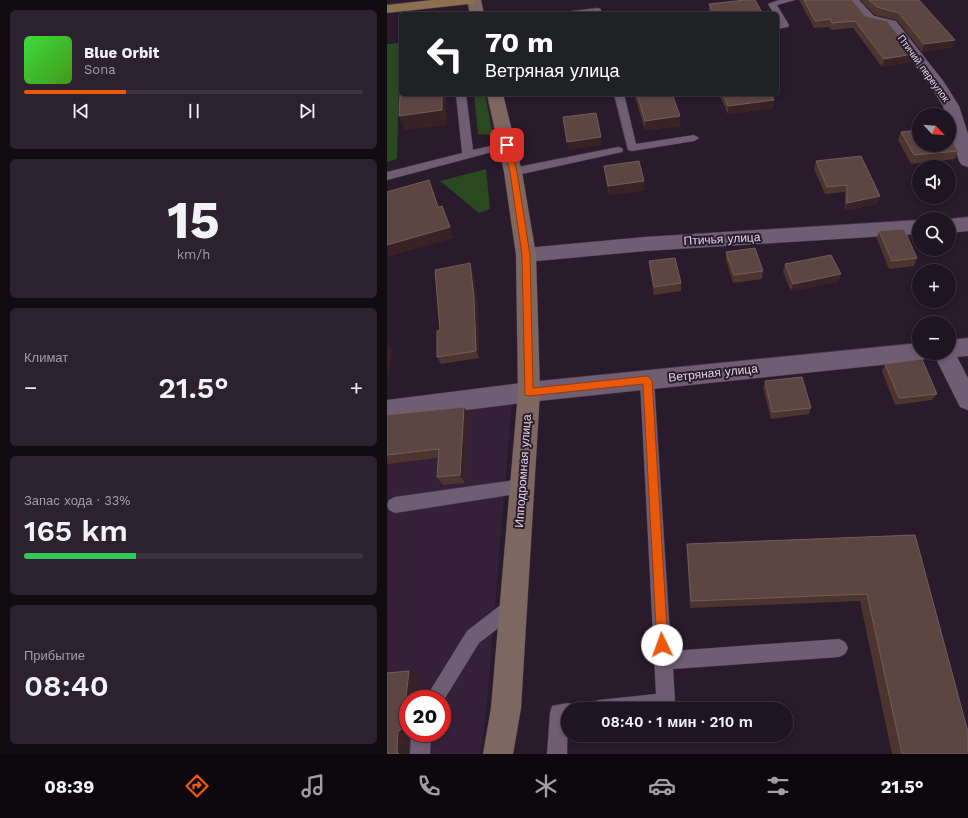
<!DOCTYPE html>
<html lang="ru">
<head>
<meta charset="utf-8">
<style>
	:root { --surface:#1f1421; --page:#2c212e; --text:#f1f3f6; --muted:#a19ea5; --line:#3c333f; --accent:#ea580c }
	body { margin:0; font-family:"Work Sans",sans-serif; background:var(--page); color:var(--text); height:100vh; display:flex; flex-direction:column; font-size:15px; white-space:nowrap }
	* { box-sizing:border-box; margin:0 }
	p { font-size:13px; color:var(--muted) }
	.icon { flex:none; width:22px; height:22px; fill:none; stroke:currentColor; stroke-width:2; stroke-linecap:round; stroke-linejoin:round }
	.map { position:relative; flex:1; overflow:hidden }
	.drawer { display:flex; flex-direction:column; gap:10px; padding:10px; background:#110b12; width:387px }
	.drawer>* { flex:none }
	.top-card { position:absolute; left:12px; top:12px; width:380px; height:84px; border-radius:6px; box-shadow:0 2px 6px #0003,0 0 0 1px var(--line); background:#202124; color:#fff; overflow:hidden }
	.needle { width:26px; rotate:116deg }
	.buttons { position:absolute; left:525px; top:108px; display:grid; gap:8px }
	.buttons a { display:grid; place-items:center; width:44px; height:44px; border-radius:50%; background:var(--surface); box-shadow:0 2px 6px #0003,0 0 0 1px var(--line); font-size:20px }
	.speed { position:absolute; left:12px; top:690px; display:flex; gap:8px; font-size:20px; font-weight:700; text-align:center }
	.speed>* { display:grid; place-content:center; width:52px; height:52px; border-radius:50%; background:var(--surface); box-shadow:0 2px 6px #0003,0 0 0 1px var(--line); line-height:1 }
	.speed .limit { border:6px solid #d22; background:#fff; color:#111 }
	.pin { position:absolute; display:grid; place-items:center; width:34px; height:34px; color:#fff; margin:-17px; border-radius:8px; box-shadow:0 2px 6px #0006 }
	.me { position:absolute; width:44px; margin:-22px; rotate:357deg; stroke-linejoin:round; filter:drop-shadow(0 0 3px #0008) }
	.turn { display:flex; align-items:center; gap:14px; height:84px; padding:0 20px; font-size:18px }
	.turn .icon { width:52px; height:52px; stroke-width:2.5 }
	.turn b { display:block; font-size:28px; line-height:34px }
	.big { font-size:30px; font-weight:600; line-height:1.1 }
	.drawer .widget { flex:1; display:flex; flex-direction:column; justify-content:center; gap:6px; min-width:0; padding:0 14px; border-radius:6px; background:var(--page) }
	.drawer .dial { align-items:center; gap:0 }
	.dial b { font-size:52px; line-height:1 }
	.song { display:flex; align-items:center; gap:12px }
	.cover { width:48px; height:48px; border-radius:6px; background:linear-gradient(135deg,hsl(120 70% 55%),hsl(100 70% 35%)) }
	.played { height:4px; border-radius:2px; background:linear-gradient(90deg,var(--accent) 30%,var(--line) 30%) }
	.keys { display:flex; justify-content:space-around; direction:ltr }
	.heat { display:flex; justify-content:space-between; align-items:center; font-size:22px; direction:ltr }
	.charge { height:6px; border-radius:3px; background:linear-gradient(90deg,#34c759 33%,var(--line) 0) }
	.trip { position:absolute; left:174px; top:702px; width:232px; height:40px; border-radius:20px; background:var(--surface); box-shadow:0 2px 6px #0003,0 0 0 1px var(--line); font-weight:600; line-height:40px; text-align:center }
	.dock { display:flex; height:64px; justify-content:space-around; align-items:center; background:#0c080d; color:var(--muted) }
	.dock .icon { width:28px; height:28px }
	.dock .selected { color:var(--accent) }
	.dock b { font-size:18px; color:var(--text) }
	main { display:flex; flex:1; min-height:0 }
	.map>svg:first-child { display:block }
	.built { fill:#342038; fill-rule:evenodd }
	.green { fill:#2a4921 }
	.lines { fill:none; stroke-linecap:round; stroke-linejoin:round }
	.service-casing { stroke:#433745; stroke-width:1 }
	.minor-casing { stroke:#433745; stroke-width:1 }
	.secondary-casing { stroke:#433745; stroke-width:1 }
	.primary-casing { stroke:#433745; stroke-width:1 }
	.service { fill:#6f5d73; fill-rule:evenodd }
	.minor { fill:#6f5d73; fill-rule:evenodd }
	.secondary { fill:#7e6761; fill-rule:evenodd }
	.primary { fill:#8c7050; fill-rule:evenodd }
	.wall { fill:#4d342f }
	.shaded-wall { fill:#382225 }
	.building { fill:#5d4542; stroke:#715c5b }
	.route { fill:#ea580c; stroke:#983908 }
	.labels { text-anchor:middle; stroke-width:4; stroke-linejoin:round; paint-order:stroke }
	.far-street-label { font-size:10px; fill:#e0d5e2; stroke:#291a2c }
	.street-label { font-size:12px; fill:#e0d5e2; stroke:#291a2c }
</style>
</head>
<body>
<main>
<section class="drawer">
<div class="widget">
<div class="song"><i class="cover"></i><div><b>Blue Orbit</b><p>Sona</p></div></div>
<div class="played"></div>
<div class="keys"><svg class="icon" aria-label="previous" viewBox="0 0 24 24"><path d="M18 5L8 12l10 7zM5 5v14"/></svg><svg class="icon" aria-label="pause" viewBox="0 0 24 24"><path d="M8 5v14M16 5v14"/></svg><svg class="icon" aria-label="next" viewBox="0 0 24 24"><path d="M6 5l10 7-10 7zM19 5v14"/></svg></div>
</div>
<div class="widget dial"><b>15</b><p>km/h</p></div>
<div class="widget"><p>Климат</p>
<div class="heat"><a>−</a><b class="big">21.5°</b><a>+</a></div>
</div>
<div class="widget"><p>Запас хода · 33%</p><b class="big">165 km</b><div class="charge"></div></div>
<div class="widget"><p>Прибытие</p><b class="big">08:40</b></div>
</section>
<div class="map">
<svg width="581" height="754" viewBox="0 0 581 754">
	<rect width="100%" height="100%" fill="#291a2c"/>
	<path class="built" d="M125 401 99 714 93 754H0V417ZM21 699H55V733H21Z"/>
	<path class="green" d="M13 43 10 159 0 162V44Z
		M87 94H98L106 135 91 134Z
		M99 169 103 209 92 213 53 181Z"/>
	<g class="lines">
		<defs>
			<path id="service" d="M392 0H408L390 5 402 25 401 27 390 29V23H392L390 14H387L381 4Z
				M211 8 214 9V13L182 14 186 11Z
				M69 94H79L86 150 120 142 124 143 125 145 124 147 0 180V172L75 153Z
				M227 94H237L249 144 307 135 312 138 307 141 245 151 241 150Z
				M231 147 235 148 236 150 235 152 126 176 120 172 126 168Z
				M260 374 265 376 267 380 284 651 452 639 458 642 461 648 458 654 452 657 286 669 288 702 286 709H203L205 702 212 700 269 694 253 380 255 376Z
				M135 479 141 481 143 486 141 491 135 493 8 513 2 510 0 505 2 500 8 497Z
				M126 597 132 600 135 606 132 612 92 643 55 703V699H38L80 631 120 600Z
				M181 703 188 705 189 709H181L180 754H160L163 713 165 706Z
				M24 733H44L43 754H23Z"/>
			<path id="minor" d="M457 0H472L487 16 509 21 557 82 572 106 581 134V167L575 165 572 161 562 126V115H559L556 106 542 84 499 27 477 22Z
				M581 217V231L562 233V219Z
				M532 220V234L258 251 139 262 132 260 129 255 132 250 139 248 258 237Z
				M581 338V356L570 357 581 378V410L573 407 546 353H562V340Z
				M532 343V353H542L540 358 532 361 142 402 0 420V400L142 382Z"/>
			<path id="secondary" d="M80 0H94L97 14H83Z
				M100 94H116L135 172 149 255 153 392 134 708 126 754H96L104 708 131 392 129 255 117 172Z"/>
			<path id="primary" d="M45 0H89L87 3 82 4 0 13V5Z"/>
		</defs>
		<use href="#service" class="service-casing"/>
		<use href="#minor" class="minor-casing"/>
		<use href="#secondary" class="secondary-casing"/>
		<use href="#primary" class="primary-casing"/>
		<use href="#service" class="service"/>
		<use href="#minor" class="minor"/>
		<use href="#secondary" class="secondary"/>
		<use href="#primary" class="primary"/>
	</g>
	<path class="wall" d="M412 0H465L478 16 526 54 523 62 495 67 466 28 444 30 442 27 427 28Z
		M473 0H532L566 47 535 52 510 20 488 15Z
		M322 4 376 14H323L322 12Z
		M247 94H285L293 116V126L258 130Z
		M332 94H384L387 100 386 108 341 114Z
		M514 132 571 151 568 159 524 164 511 140Z
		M429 161 493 196 490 204 458 211V192L438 194 427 169Z
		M217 166 258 190 222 195 218 174Z
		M492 231 530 258 527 266 502 269 490 239Z
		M339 252 376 271 375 279 346 283 339 260Z
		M262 261 294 283V291L267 295 263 269Z
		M398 264 454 274 451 282 404 291 396 272Z
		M86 271 91 305 92 358 54 364 50 357 53 330Z
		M498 364 550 394 545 400 508 405 495 371Z
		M378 381 424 408 422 414 384 419 376 388Z
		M0 415H82L78 483 56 485 50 477 51 458 0 464Z
		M528 535 581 754H505L473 601 303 608 300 553V544Z"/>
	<path class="shaded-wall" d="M568 40 566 47 535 52 537 44Z
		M526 54 523 62 495 67 497 59Z
		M55 94H59L60 125 18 130 12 116Z
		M387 100 386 108 341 114V106Z
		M293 116V126L258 130V121Z
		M214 137 215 145 182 150 180 142Z
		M257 181 258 190 222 195 221 186Z
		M493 196 490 204 458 211 460 203Z
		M55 206 67 238 0 257V245Z
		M83 263 86 271 91 305 92 358 89 351Z
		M454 274 451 282 404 291 406 284Z
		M0 341 5 349 1 378 0 376Z
		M77 407 82 415 78 483 73 475Z
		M22 671 32 675 30 699H21V733H22V754H12L10 752 11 731Z"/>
	<path class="building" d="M358 0H368L376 14H327L322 4Z
		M417 0H465L478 16 500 21 526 54 497 59 468 21 445 23 443 19 428 21Z
		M482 0H532L568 40 537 44 512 13 490 7Z
		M188 11 189 14H158Z
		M14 75V94H55V110L12 116Z
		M250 94H285L293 116 258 121Z
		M336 94H384L387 100 341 106Z
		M209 113 214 137 180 142 176 117Z
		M532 130V145H562V135L571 151 527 155 514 132Z
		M474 156 493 196 460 203V185L440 187 429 161Z
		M252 161 257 181 221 186 217 166Z
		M42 180 51 207 55 206 63 227 0 245V192Z
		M517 229 530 258 505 261 492 231Z
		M368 248 376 271 347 275 339 252Z
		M444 255 454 274 406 284 398 264Z
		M288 258 294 283 267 287 262 261Z
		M83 263 87 298 89 351 50 357V331L53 330 48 270Z
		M535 359 550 394 512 398 498 364Z
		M415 377 424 408 385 412 378 381Z
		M77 407 73 475 50 477 52 449 0 455V415Z
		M528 535 581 732V754H515L480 594 304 601 300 544Z
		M22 671 15 729 11 731 10 752 12 754H0V673Z"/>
	<path class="route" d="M120 143 123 145 130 172 143 255 146 388 260 376 265 380 281 645 279 649 275 651 271 649 270 645 256 384 142 396 138 395 135 255 123 172 116 145Z"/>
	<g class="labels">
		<g class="far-street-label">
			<text transform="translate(537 68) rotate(54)" y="4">Птичий переулок</text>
		</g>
		<g class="street-label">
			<text transform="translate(335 239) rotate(-3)" y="4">Птичья улица</text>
			<text transform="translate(326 373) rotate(-6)" y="4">Ветряная улица</text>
			<text transform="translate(136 471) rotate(-86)" y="4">Ипподромная улица</text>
		</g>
	</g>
</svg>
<div class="buttons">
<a><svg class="needle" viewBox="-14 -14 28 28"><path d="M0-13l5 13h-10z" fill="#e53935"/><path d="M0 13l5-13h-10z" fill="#a19ea5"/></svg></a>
<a><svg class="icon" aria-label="sound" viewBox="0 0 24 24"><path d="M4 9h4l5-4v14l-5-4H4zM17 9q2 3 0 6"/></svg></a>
<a><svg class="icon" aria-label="search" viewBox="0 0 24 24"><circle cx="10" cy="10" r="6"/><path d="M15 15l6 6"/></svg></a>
<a>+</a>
<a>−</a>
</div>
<div class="speed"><div class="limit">20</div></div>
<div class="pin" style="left:120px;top:145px;background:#d93025"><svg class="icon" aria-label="arrive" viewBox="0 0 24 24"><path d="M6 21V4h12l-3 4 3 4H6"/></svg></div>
<svg class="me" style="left:275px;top:645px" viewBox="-20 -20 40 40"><circle r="19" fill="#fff"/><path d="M0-13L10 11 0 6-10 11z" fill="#ea580c"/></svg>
<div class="trip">08:40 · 1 мин · 210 m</div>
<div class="top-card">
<div class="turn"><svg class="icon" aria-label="left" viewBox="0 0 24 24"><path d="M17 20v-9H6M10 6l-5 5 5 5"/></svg><div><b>70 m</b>Ветряная улица</div></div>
</div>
</div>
</main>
<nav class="dock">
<b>08:39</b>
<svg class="icon selected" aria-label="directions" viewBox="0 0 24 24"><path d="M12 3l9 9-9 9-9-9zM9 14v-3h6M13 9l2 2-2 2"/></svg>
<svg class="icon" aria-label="music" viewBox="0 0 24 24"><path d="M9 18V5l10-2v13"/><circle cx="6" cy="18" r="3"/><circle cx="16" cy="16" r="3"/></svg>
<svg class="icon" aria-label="phone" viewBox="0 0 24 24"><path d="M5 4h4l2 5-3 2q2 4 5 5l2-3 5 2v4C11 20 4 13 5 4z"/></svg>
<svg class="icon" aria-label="climate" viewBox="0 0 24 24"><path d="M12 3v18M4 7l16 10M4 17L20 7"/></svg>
<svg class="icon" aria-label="car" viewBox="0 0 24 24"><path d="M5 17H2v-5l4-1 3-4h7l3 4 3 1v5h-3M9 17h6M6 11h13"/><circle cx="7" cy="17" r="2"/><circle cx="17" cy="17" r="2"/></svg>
<svg class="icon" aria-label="filters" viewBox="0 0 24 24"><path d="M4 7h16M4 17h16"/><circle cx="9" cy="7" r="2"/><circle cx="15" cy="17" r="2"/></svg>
<b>21.5°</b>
</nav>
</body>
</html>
